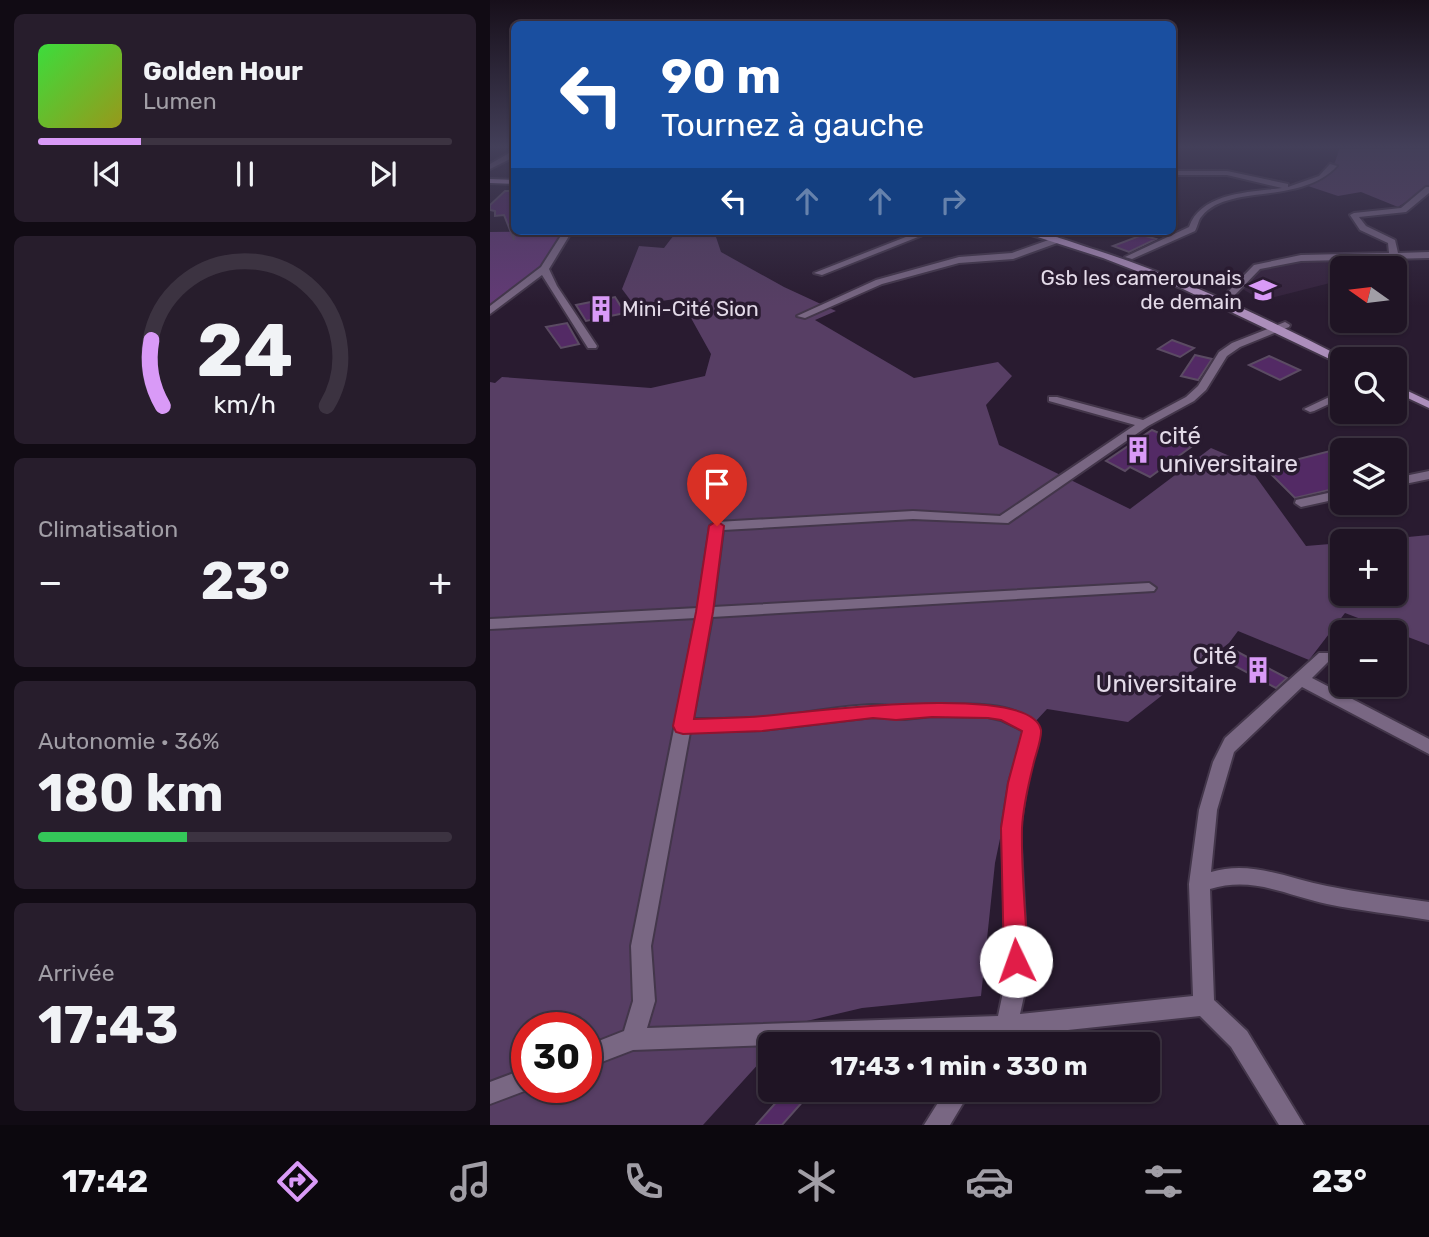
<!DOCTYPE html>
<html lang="fr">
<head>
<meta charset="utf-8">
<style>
	:root { --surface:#1f1424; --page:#271d2c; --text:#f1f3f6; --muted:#a19ea6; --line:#3c3341; --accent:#d99af7 }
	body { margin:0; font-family:Rubik,sans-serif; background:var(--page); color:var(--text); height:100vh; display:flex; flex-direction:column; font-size:26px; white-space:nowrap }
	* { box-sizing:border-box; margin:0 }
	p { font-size:23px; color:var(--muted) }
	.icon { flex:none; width:38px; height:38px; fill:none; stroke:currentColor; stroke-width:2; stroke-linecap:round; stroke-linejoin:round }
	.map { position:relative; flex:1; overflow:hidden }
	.sheet { display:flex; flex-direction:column; gap:14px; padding:14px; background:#110b14; width:490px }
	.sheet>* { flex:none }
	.guide { position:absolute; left:21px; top:21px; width:665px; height:214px; border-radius:10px; box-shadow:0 2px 5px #0004,0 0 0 2px var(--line); background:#1a4fa0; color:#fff; overflow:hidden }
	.needle { width:46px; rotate:284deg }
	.buttons { position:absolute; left:840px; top:256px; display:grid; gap:14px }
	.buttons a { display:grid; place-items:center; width:77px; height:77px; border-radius:10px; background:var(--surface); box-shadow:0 2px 5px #0004,0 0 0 2px var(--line); font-size:35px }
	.speed { position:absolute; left:21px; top:1012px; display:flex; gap:14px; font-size:35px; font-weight:700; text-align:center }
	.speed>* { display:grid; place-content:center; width:91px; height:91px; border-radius:50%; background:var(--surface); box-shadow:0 2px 5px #0004,0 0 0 2px var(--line); line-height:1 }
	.speed .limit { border:10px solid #d22; background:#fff; color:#111 }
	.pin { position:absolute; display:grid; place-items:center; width:60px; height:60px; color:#fff; margin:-72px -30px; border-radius:50% 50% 50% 0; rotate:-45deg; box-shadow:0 0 7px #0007 }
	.pin .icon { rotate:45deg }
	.me { position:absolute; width:77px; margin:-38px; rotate:357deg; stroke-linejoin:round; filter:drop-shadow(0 0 5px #0008) }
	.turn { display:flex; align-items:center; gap:24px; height:147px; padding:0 35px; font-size:32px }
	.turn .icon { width:91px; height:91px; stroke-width:2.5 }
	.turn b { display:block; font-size:49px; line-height:60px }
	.lanes { display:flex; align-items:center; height:66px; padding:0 35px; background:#0003; justify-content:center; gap:35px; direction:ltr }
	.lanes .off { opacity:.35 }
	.big { font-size:52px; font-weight:700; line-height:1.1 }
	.sheet .card { flex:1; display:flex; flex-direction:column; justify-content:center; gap:10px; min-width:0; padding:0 24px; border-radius:10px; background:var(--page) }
	.sheet .dial { align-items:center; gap:0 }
	.dial svg { height:182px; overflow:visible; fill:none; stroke:var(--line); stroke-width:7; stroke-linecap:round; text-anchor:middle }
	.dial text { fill:var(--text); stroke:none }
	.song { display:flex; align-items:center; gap:21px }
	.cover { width:84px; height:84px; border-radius:10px; background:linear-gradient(135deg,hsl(120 70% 55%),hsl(60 70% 35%)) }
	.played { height:7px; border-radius:4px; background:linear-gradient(90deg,var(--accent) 25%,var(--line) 25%) }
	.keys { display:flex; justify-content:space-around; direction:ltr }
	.heat { display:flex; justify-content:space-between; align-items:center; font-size:38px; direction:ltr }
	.charge { height:10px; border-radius:5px; background:linear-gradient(90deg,#34c759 36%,var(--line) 0) }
	.trip { position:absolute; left:268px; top:1032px; width:402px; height:70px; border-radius:10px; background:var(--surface); box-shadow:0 2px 5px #0004,0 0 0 2px var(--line); font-weight:700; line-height:70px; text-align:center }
	.tab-bar { display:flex; height:112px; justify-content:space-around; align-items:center; background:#0c080e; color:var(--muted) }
	.tab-bar .icon { width:49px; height:49px }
	.tab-bar .active { color:var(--accent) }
	.tab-bar b { font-size:32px; color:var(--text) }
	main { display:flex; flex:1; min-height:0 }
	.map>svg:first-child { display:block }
	.built { fill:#35233d }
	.green { fill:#573e64; fill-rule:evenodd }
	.forest { fill:#633a76 }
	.building { fill:#532a65; stroke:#5b4b63; stroke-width:2 }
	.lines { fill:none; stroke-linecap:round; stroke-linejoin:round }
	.street-casing { stroke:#43364a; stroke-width:4 }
	.secondary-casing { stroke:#43364a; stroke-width:4 }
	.street { fill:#796783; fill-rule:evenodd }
	.secondary { fill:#ac8ebb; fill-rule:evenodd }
	.route { fill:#e11d48; stroke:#92132f; stroke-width:2 }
	.labels { text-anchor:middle; stroke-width:7; stroke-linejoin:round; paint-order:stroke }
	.far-poi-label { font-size:21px; fill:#e3dae8; stroke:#291b30; text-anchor:end }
	.poi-label { font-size:24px; fill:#e3dae8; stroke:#291b30; text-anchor:start }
</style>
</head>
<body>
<main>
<section class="sheet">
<div class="card">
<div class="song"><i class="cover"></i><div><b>Golden Hour</b><p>Lumen</p></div></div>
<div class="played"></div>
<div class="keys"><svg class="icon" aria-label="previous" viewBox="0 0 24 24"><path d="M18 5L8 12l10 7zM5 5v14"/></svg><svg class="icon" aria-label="pause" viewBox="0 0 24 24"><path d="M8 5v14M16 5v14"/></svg><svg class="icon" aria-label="next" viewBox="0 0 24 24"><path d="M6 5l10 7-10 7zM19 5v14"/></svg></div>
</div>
<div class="card dial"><svg viewBox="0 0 100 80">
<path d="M14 69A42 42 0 1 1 86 69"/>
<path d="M14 69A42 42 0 0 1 9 40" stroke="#d99af7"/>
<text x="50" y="56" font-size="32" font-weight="700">24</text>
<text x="50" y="72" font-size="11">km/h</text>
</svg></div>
<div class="card"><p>Climatisation</p>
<div class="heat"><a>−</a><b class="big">23°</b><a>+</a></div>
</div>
<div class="card"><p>Autonomie · 36%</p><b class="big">180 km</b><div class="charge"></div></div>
<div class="card"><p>Arrivée</p><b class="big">17:43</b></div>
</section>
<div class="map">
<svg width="939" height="1125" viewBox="0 0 939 1125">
	<rect width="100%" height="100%" fill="#291b30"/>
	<path class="built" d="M835 257 852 268V280L781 298 761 294 734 278 797 260Z"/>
	<path class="green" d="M849 149H939V187L908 207 871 192 848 196 812 184C835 181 844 171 849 149Z
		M187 231H224L231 252 294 287 346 311 325 320 424 378 508 362 522 376 496 405 509 445 640 509 721 448 756 463 816 546 852 543V593H905V541H876L939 535V645L855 613 819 660 748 631 739 643 638 722 557 709 531 737 505 863 491 996 372 1008 304 1024 285 1045H280V1051L213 1125H0V382L5 383 12 377 161 388 215 376 221 354 196 309 185 299 144 305 132 289 149 246 174 248ZM37 1027H96V1087H37Z"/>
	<path class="forest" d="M77 231 56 266 0 311V232Z"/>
	<path class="building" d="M15 191H24V240L14 215 5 216V211L0 210V205Z
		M652 235 666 239 639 252 623 246Z
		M125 297 135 313 96 321 86 305Z
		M77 323 89 344 71 348 56 327Z
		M682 340 704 348 690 357 668 349Z
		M705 355 722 359 708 380 691 376Z
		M779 356 810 370 790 380 759 365Z
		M662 430 701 447 660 477 640 467 635 471 616 461Z
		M852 448V487L805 498 777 470 787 468 785 465Z
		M744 650 797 678 786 688 734 660Z
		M297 1090H323L292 1125H266Z"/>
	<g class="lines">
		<defs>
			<path id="street" d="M21 152H24V157L0 169V164Z
				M840 164 847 166C810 206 739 183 712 216 708 220 708 226 705 231L642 259 635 257 699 227C711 192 761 192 792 188L737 175H682V171H737L798 184V187L829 176Z
				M936 187H939V193L916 212 869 217 876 226 905 240 908 253 939 252V258L811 261 770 269 740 300 732 298 764 265 811 255 899 253 898 243 870 230 860 215 864 213 911 208Z
				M74 231H82L59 269 67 286 107 346 106 348H98L52 275 0 314V306L51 267Z
				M431 231H443L332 275 324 273Z
				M567 237 571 240 570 242 523 259 469 263 392 284 315 318 307 316 386 280 469 257 522 253Z
				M795 322 800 325 799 327 750 347 737 356 716 390 704 401 658 426 518 523 423 519 233 530 223 607 659 583 666 588 664 591 222 617 203 719C226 719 249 719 272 718 309 715 346 706 383 705 394 705 405 707 415 707 450 706 531 694 550 731L537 783 530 828 538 978 530 1014 703 996 699 884 709 810 723 762 735 738 829 653H841L843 657 822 678 939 739V754L812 687 744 752 727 810 721 872C761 860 797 878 837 886 871 893 905 897 939 902V920C905 914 870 911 837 904 796 895 763 876 720 889L724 1000 757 1031 814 1125H789L741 1047 710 1016 522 1036 516 1045H491L494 1037 143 1050 96 1068V1046L134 1031 143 1001 141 946 206 618 0 629V619L208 608 220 526 227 522 423 511 510 516 645 425 559 401V397H567L653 420 696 397 708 386 729 352 742 343ZM442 716 498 717 511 720 534 731 519 783 512 828 516 978 508 1016 157 1028 165 1001 161 946 200 732 272 730 383 717 415 719Z
				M852 391V398L824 411 820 412 814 409Z
				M939 471V479L905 486V478Z
				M852 490V498L811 507 805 503 806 500Z
				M37 1068V1087H45L0 1104V1082Z
				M456 1090H481L460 1125H434Z"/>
			<path id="secondary" d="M0 179 24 180V184L0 183Z
				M529 231C555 231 581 242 606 250 693 278 775 318 856 359H852V364L848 363 693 289 613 258Z
				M905 385 939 401V408L905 392Z"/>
		</defs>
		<use href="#street" class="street-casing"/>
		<use href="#secondary" class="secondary-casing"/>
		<use href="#street" class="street"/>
		<use href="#secondary" class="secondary"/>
	</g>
	<linearGradient id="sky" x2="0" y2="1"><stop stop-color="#170f1a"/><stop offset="0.48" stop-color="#433f59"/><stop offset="1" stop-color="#433f59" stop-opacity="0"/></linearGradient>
	<rect width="939" height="306" fill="url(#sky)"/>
	<path class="route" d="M227 521 234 526 223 612 204 719C227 718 250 718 273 716 312 713 542 681 551 730 552 739 545 756 543 766 538 786 533 808 532 828 531 872 536 917 538 961L534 969 526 972 518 969 514 961 511 828 518 783 532 731 511 720 498 718 442 717 406 720 383 718 272 731 193 734 186 732 183 726 206 612 219 526Z"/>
	<defs>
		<symbol id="school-bare" viewBox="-9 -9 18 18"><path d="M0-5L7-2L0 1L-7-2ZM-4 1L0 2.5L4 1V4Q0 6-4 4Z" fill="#d99af7" stroke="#291b30" stroke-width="2.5" paint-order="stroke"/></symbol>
		<symbol id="building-bare" viewBox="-9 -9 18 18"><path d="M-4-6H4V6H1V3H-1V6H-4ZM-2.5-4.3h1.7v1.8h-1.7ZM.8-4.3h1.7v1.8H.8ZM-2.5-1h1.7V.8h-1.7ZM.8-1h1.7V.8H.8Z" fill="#d99af7" stroke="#291b30" stroke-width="2.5" paint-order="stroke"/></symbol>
	</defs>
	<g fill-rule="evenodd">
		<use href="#school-bare" x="754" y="271" width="38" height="38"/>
		<use href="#building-bare" x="92" y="290" width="38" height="38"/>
		<use href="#building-bare" x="629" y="431" width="38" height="38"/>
		<use href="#building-bare" x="749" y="651" width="38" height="38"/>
	</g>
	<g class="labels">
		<g class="far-poi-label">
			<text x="752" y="285">Gsb les camerounais<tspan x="752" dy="24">de demain</tspan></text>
			<text x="132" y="316" text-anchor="start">Mini-Cité Sion</text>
		</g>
		<g class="poi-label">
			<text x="669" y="444">cité<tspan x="669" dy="28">universitaire</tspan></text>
			<text x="747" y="664" text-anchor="end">Cité<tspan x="747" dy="28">Universitaire</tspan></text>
		</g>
	</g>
</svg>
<div class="buttons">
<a><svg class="needle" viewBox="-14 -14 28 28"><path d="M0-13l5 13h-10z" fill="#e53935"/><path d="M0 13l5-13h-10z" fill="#a19ea6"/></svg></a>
<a><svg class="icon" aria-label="search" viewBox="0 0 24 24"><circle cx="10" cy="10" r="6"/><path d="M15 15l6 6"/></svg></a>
<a><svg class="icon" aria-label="layers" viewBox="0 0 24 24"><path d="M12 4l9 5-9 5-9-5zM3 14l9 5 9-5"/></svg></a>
<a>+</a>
<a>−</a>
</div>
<div class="speed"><div class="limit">30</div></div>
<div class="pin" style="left:227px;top:526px;background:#d93025"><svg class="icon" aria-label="arrive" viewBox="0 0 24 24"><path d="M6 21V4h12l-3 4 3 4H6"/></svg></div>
<svg class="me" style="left:526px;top:961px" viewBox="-20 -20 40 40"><circle r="19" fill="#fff"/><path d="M0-13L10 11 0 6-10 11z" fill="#e11d48"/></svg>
<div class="trip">17:43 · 1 min · 330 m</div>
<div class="guide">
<div class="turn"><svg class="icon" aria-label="left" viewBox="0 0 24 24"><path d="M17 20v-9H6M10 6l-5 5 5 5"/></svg><div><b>90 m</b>Tournez à gauche</div></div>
<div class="lanes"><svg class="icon" aria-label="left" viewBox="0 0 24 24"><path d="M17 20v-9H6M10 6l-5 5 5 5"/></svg><svg class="icon off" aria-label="ahead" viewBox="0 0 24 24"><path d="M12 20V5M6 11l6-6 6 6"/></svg><svg class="icon off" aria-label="ahead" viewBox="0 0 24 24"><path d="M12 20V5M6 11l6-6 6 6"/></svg><svg class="icon off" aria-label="right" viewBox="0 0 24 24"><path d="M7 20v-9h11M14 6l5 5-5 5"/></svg></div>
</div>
</div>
</main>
<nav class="tab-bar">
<b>17:42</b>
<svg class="icon active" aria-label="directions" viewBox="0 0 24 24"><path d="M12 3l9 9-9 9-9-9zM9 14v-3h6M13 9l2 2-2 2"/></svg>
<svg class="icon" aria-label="music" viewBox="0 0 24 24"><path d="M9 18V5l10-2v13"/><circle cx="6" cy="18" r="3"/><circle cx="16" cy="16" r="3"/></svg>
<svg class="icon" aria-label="phone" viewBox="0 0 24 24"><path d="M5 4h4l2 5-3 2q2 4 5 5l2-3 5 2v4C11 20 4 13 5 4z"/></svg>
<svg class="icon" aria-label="climate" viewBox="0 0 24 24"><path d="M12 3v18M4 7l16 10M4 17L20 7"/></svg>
<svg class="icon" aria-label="car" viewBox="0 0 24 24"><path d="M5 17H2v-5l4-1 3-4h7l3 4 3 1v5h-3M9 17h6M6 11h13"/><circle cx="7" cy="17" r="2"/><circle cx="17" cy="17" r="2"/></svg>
<svg class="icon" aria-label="filters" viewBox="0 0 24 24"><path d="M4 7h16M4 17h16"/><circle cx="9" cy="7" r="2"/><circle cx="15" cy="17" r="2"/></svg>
<b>23°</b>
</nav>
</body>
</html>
